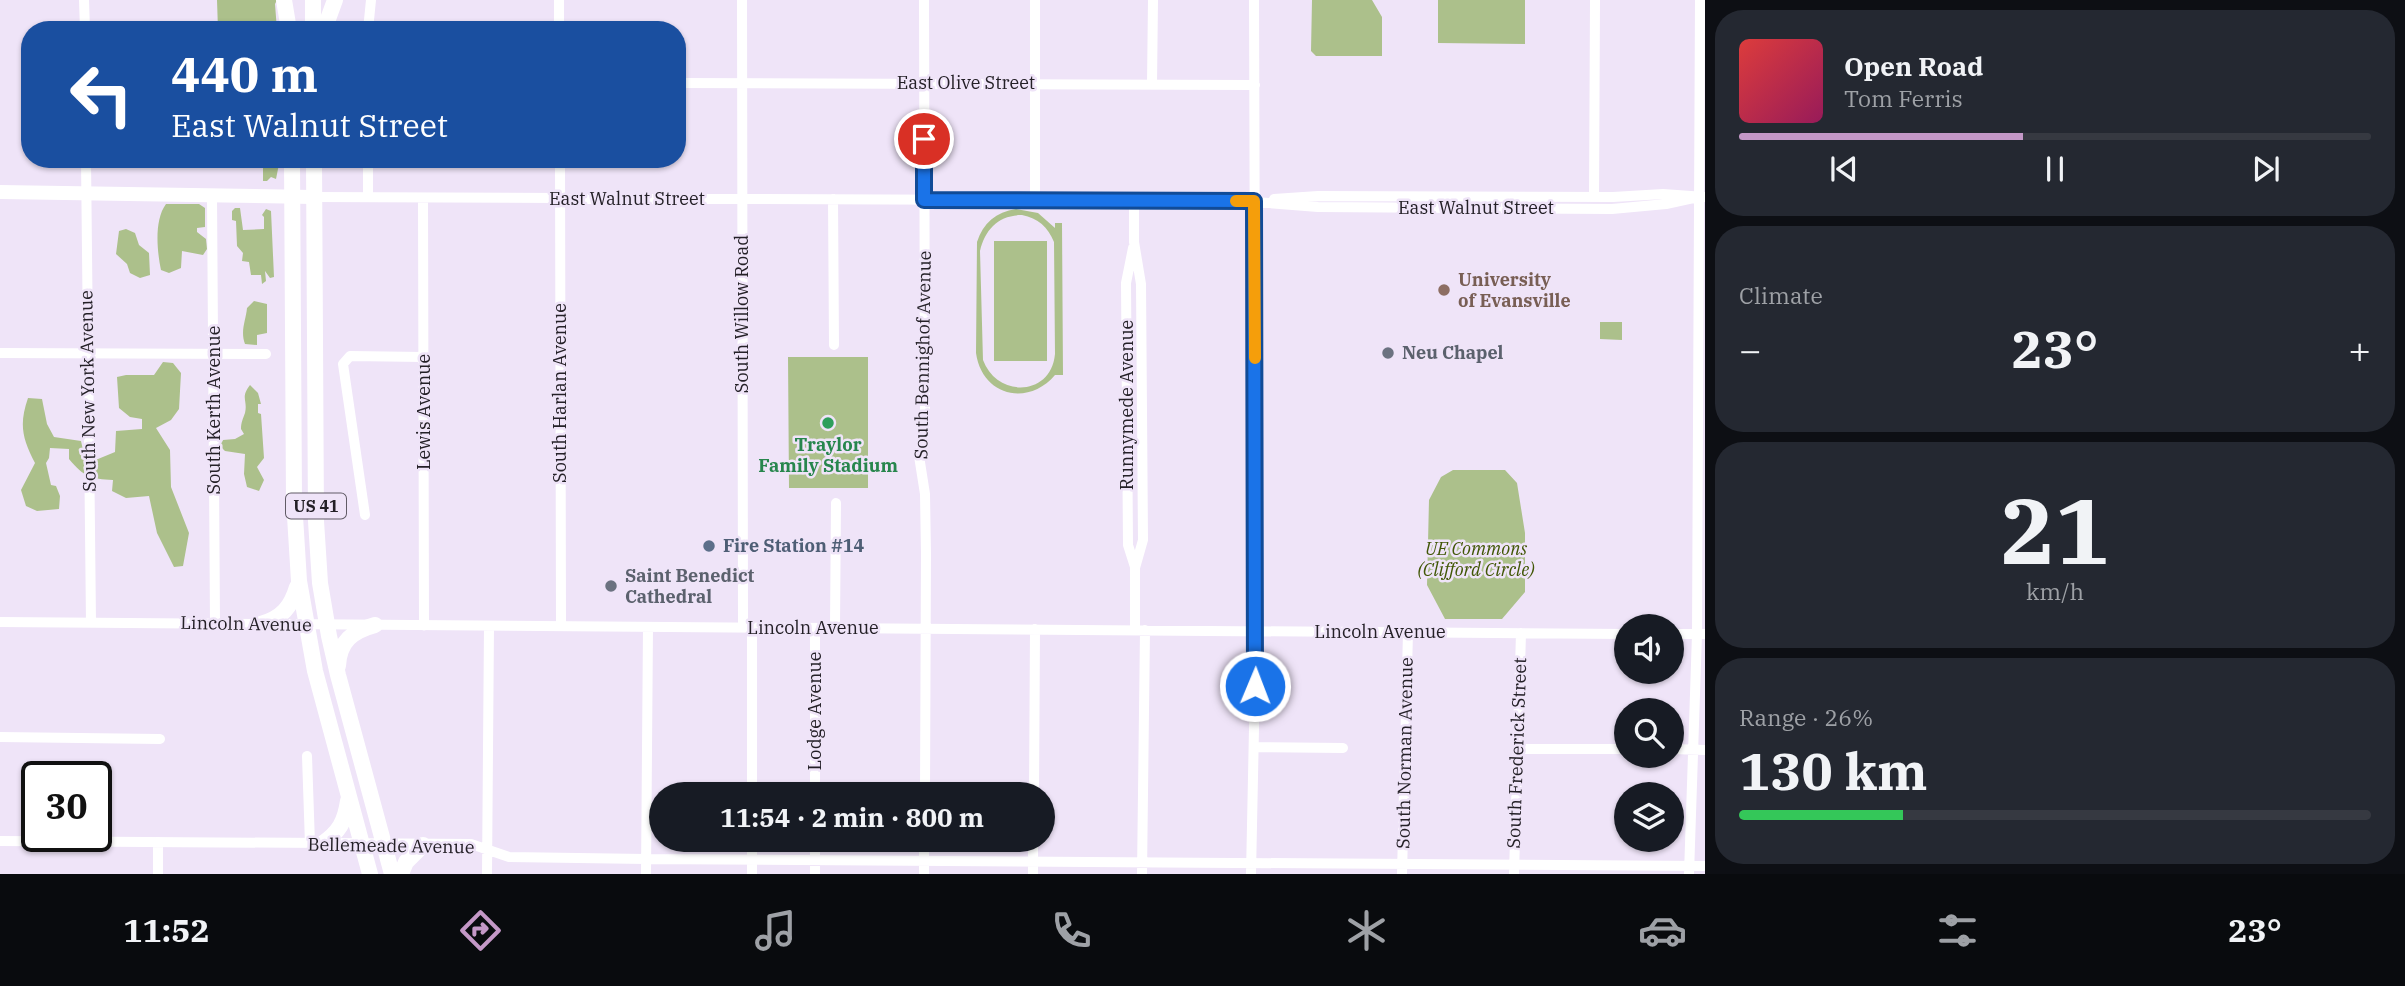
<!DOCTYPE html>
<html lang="en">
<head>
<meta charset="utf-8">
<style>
	:root { --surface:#171b24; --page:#242831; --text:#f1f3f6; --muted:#9ea1a6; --line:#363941; --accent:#c498c7 }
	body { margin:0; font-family:"IBM Plex Serif",serif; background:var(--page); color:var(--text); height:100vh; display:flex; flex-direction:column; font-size:26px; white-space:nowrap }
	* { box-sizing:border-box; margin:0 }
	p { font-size:23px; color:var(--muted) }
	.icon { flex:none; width:38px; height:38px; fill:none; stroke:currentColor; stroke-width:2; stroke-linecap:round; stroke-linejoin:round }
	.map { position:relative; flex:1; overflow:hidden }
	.sheet { display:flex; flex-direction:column; gap:10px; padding:10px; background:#0d0f14; width:700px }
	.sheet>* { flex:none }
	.hud { position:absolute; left:21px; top:21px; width:665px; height:147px; border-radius:28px; box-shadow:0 2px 5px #0004; background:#1a4fa0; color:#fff; overflow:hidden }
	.buttons { position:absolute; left:1614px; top:614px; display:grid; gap:14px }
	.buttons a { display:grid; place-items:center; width:70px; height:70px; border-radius:50%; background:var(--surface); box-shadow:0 2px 5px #0004; font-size:35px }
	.speed { position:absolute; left:21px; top:761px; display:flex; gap:14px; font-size:35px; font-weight:700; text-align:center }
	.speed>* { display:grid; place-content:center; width:91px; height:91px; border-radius:50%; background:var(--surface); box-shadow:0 2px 5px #0004; line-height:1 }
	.speed .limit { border:4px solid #111; border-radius:10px; background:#fff; color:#111 }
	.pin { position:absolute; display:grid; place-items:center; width:60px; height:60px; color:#fff; margin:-30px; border:4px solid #fff; border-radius:50%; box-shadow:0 2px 7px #0007 }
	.me { position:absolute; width:77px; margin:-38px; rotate:1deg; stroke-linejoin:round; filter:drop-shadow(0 0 5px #0008) }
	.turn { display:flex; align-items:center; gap:24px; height:147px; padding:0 35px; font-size:32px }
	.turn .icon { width:91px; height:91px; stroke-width:2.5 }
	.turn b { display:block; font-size:49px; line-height:60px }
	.big { font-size:52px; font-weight:800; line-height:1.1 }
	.sheet .tile { flex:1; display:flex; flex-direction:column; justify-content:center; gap:10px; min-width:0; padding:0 24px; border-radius:28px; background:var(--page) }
	.sheet .dial { align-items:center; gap:0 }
	.dial b { font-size:91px; line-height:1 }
	.song { display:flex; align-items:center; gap:21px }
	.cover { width:84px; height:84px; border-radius:10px; background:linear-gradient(135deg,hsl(0 70% 55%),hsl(330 70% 35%)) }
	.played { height:7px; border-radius:4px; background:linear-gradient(90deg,var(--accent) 45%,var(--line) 45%) }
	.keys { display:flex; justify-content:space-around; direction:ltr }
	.heat { display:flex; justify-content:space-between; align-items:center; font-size:38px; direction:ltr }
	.charge { height:10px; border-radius:5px; background:linear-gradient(90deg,#34c759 26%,var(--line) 0) }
	.trip { position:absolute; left:649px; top:782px; width:406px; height:70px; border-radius:35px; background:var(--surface); box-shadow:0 2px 5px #0004; font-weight:800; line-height:70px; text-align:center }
	.tabs { display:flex; height:112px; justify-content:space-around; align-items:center; background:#090b0e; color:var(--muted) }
	.tabs .icon { width:49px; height:49px }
	.tabs .current { color:var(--accent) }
	.tabs b { font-size:32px; color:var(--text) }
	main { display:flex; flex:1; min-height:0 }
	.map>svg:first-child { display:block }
	.green { fill:#acc08b; fill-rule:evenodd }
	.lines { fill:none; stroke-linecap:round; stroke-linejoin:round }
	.minor { stroke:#fff; stroke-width:10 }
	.major { stroke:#fff; stroke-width:14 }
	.highway { stroke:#fff; stroke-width:16 }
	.route-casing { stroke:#114b97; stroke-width:18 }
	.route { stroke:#1a73e8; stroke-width:12 }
	.slow { stroke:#f59e0b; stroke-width:12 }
	.education-dot { fill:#8d6e63; stroke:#efe4f8; stroke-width:2.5 }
	.worship-dot { fill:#6b7280; stroke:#efe4f8; stroke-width:2.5 }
	.leisure-dot { fill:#2e9e5b; stroke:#efe4f8; stroke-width:2.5 }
	.service-dot { fill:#5c6f8a; stroke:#efe4f8; stroke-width:2.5 }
	.labels { text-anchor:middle; stroke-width:5; stroke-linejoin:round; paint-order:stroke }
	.shield { fill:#efe4f8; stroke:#615b66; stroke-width:2 }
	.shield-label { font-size:16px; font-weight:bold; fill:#242027 }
	.street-label { font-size:18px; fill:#242027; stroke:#efe4f8 }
	.education-label { font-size:18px; font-weight:bold; fill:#785e54; stroke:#efe4f8; text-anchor:start }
	.worship-label { font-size:18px; font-weight:bold; fill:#5b616d; stroke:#efe4f8; text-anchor:start }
	.leisure-label { font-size:18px; font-weight:bold; fill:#27864d; stroke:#efe4f8 }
	.service-label { font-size:18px; font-weight:bold; fill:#4e5e75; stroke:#efe4f8; text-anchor:start }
	.park-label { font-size:18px; font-style:italic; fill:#415706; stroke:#efe4f8 }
</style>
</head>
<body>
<main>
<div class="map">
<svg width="1705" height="874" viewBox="0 0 1705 874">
	<rect width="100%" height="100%" fill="#efe4f8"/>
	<path class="green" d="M217 0H277L275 4 277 30H218Z
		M1312 0H1372L1382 17V56H1316L1311 51Z
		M1438 0H1525V44L1438 43Z
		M263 159H280L276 179 271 177 267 181H263Z
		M166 204H199L205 208V227L197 228V232L206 239 207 249 203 255 182 251 181 268 169 273 161 270C157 251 154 220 166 204Z
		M235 208H240L243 230 264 229V217L262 215 266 209 271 211 274 277 270 278 265 271 266 281 262 284 261 275H251L249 262 242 261 243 253 237 246 236 221 232 220V211Z
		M1016 209 1038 213 1055 228V223H1062L1063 375H1055C1028 407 982 396 976 353L977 242C983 223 996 212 1016 209ZM1022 215C1038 218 1048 227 1054 242L1055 354C1051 397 997 398 983 360L980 251C985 229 999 215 1022 215Z
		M126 229 135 233 139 245 149 253 150 275 140 278 130 273 127 264 116 254 119 231Z
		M994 241H1047V361H994Z
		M254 301 267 304V333L257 335V345L245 344C240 331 246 320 247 308Z
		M1600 322H1622V340L1600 339Z
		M788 357H868V488H789Z
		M163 362 173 363 181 373 179 409 171 420 156 428 170 450 171 487 189 533 183 566 174 567 157 533 149 496 126 498 112 491 113 480C91 479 84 477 69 459V449L50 448 49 458 46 463 51 485 56 486 60 496 59 509 37 511 26 506 21 490 35 463C22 438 19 424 28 398L42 399 47 424 54 437 81 441 85 459H98L115 452 116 431 142 429V419L130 417 119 408 117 377 126 375H154Z
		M250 385 258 393 261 404H258V413L261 414 264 458 257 467 264 480 259 491 247 487 244 474 245 454 225 451 220 446 223 440 235 439 244 434 241 429C241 422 243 419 245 413 248 400 240 398 250 385Z
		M1453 470H1505L1517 483 1525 533V592L1502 619H1445L1427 585 1429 500 1441 477Z"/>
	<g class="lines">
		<path class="minor" d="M84 0 85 30
			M559 0V30
			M742 0 743 627
			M924 0 925 429 919 456 925 494 926 553 925 794
			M368 30 371 0
			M677 83 1255 85
			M1152 84 1153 0
			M86 159 91 623
			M560 159 561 626
			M212 196 215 623
			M314 197 1243 201 1318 207 1612 209 1666 204 1698 197
			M368 197V159
			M1594 197 1595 0
			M423 198 424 626
			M833 199 834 345
			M1274 199 1318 196 1613 197 1663 194 1705 197
			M1035 200V0
			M1134 201V242L1141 284 1143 540 1135 568V629
			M1133 248 1126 283 1128 545 1135 567
			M0 353 266 354
			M365 515 343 364 350 356 423 357
			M0 622 1626 634
			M752 627V794
			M835 628 836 503
			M1671 634H1705
			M0 737 160 739
			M1254 747 1343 748
			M1517 749H1626
			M1671 749 1705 750
			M307 756 310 844
			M815 794V628
			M1034 794 1035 629
			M815 840V874
			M0 841 471 844 509 857 646 859 1705 866
			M158 874V842
			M487 874 489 626
			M646 874 648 627
			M752 874V840
			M924 874V840
			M1033 874V840
			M1142 874 1145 630
			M1251 874 1256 631 1254 0
			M1402 874 1408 632
			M1514 874 1521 633
			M1689 874 1697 634 1700 0"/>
		<path class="major" d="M0 192 314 197"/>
		<path class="highway" d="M284 0 289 30
			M313 0V30
			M324 30 335 0
			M292 159 294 500 299 581 315 671 370 874
			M314 159 316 521 320 583 329 636 338 675 392 874
			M261 624C282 618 291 607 297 587
			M338 666C339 641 353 631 375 625
			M322 844C339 832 345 822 348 801
			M401 874 406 862 423 845"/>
	</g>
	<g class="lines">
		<defs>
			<path id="route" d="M924 139V200L1254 201 1255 686"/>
		</defs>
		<use href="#route" class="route-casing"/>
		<use href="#route" class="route"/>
		<path class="slow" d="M1236 201H1254L1255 358"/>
	</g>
	<circle class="education-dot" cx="1444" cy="290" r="7"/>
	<g class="worship-dot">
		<circle cx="1388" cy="353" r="7"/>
		<circle cx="611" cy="586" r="7"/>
	</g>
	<circle class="leisure-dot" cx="828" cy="423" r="7"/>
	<circle class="service-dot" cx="709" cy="546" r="7"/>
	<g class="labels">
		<rect class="shield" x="286" y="493.5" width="60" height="25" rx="5"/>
		<g class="shield-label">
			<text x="316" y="512">US 41</text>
		</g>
		<g class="street-label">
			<text x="966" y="89">East Olive Street</text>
			<text x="627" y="205">East Walnut Street</text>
			<text x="1476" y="214">East Walnut Street</text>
			<text transform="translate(742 314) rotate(-90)" y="6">South Willow Road</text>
			<text transform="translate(923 355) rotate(-89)" y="6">South Bennighof Avenue</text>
			<text transform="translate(88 391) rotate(-91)" y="6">South New York Avenue</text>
			<text transform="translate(560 393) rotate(-90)" y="6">South Harlan Avenue</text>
			<text transform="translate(1127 405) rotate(-90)" y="6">Runnymede Avenue</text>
			<text transform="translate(214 410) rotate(-90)" y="6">South Kerth Avenue</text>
			<text transform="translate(424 412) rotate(-90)" y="6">Lewis Avenue</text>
			<text transform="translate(246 624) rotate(1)" y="6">Lincoln Avenue</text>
			<text x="813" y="634">Lincoln Avenue</text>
			<text x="1380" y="638">Lincoln Avenue</text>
			<text transform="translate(815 711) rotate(-90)" y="6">Lodge Avenue</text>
			<text transform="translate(1405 753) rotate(-89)" y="6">South Norman Avenue</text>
			<text transform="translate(1517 753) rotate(-88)" y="6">South Frederick Street</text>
			<text transform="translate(391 846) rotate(1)" y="6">Bellemeade Avenue</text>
		</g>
		<g class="education-label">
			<text x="1458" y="286">University<tspan x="1458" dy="21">of Evansville</tspan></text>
		</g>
		<g class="worship-label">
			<text x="1402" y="359">Neu Chapel</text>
			<text x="625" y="582">Saint Benedict<tspan x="625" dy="21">Cathedral</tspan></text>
		</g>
		<g class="leisure-label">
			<text x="828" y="451">Traylor<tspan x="828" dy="21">Family Stadium</tspan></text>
		</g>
		<g class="service-label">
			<text x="723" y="552">Fire Station #14</text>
		</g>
		<g class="park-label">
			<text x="1476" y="555">UE Commons<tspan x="1476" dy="21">(Clifford Circle)</tspan></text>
		</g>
	</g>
</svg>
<div class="buttons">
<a><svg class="icon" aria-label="sound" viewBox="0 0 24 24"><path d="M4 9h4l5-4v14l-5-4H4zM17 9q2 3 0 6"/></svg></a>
<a><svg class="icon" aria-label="search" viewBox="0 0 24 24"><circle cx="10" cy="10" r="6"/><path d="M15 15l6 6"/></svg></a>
<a><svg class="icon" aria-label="layers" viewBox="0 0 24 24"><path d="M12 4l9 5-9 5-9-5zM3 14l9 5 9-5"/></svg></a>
</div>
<div class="speed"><div class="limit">30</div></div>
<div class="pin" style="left:924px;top:139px;background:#d93025"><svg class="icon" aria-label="arrive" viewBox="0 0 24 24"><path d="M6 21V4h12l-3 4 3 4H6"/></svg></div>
<svg class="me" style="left:1255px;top:686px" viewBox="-20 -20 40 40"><circle r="17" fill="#1a73e8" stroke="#fff" stroke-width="3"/><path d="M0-11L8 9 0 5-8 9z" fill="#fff"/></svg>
<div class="trip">11:54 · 2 min · 800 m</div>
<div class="hud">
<div class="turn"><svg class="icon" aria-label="left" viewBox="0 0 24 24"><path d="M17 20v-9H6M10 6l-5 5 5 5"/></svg><div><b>440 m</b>East Walnut Street</div></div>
</div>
</div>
<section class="sheet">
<div class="tile">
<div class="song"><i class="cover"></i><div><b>Open Road</b><p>Tom Ferris</p></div></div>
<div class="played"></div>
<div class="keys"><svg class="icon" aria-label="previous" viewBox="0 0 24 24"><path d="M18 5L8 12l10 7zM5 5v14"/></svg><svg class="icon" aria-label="pause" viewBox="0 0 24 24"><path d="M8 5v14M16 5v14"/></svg><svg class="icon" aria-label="next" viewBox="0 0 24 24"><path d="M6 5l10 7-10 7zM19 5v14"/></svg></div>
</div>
<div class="tile"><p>Climate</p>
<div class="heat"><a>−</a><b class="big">23°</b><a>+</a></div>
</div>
<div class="tile dial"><b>21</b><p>km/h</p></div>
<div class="tile"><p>Range · 26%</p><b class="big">130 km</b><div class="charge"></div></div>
</section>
</main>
<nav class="tabs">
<b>11:52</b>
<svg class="icon current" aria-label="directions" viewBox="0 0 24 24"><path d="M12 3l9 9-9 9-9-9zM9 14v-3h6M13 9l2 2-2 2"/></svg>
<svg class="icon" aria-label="music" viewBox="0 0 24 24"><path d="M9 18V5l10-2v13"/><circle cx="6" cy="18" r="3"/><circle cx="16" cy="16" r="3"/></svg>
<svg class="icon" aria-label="phone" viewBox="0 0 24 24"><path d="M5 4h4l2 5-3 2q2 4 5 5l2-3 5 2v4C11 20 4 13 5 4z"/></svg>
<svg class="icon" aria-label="climate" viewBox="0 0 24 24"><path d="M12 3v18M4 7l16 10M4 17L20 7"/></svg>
<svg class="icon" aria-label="car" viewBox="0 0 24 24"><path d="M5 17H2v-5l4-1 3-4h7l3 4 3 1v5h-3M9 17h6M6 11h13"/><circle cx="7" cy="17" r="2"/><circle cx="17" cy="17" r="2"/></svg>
<svg class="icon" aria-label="filters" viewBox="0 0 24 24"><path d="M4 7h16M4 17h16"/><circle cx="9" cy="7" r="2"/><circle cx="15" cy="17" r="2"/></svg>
<b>23°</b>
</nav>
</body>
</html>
